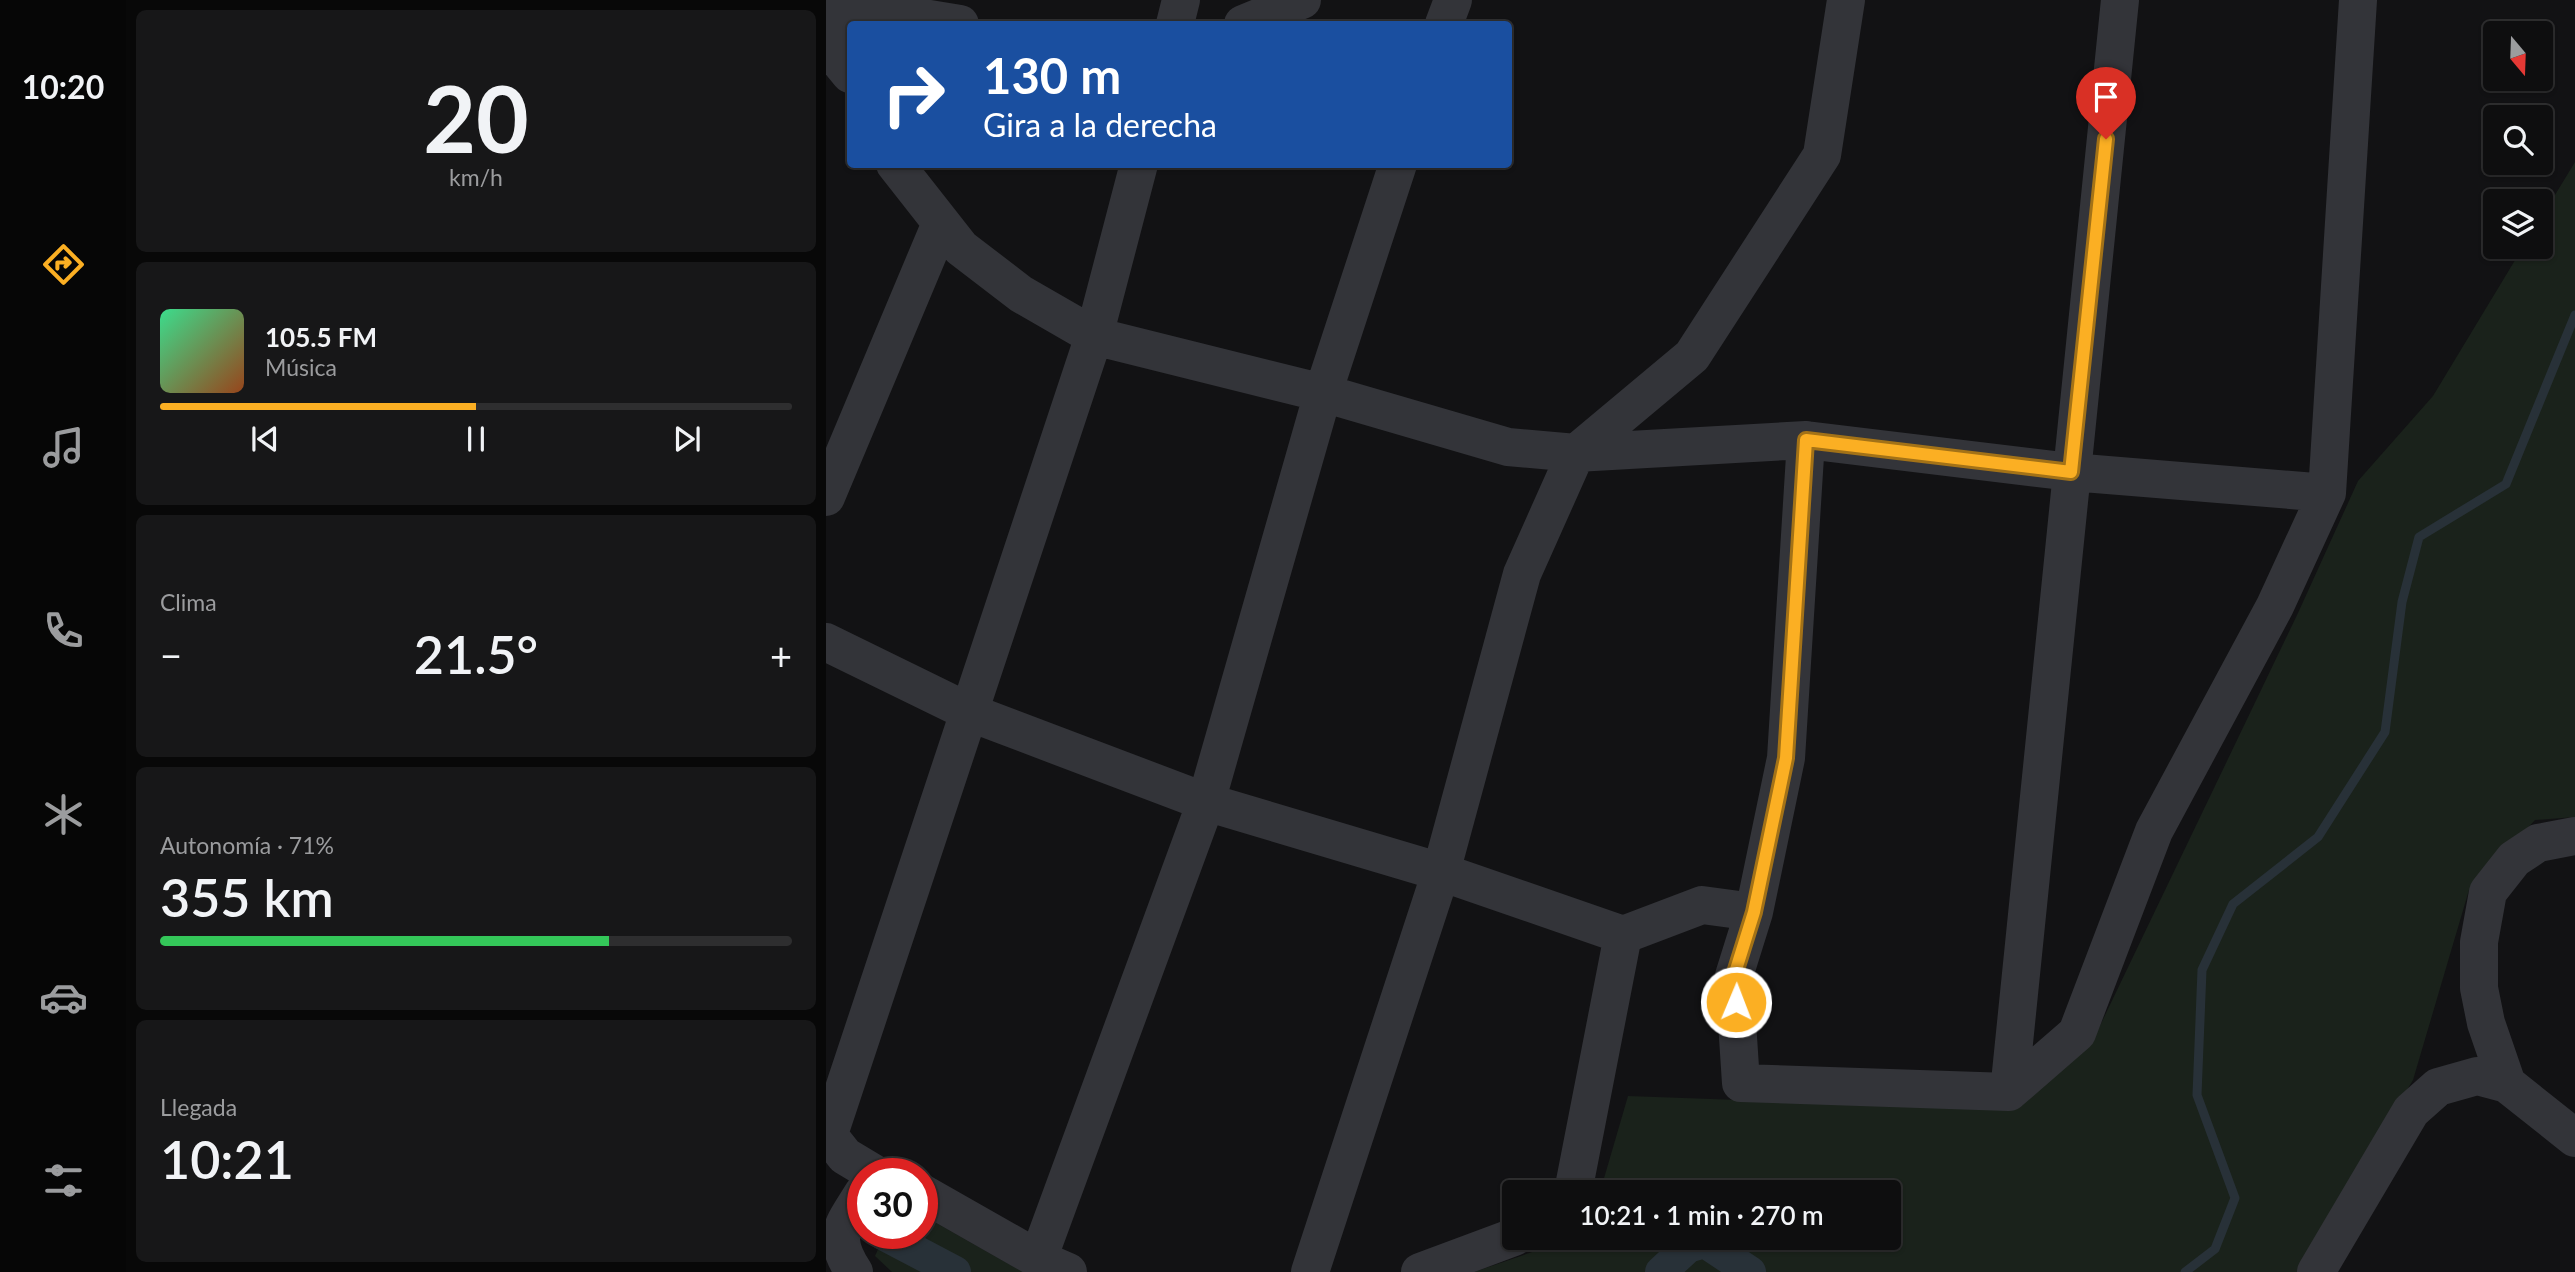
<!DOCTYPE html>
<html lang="es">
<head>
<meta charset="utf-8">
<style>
	:root { --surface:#0e0e0f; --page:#171718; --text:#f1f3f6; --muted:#9b9c9e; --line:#2e2e2f; --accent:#fbaf23 }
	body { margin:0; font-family:Lato,sans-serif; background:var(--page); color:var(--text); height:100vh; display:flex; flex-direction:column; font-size:26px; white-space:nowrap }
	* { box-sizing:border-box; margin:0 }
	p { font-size:23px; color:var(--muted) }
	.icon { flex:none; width:38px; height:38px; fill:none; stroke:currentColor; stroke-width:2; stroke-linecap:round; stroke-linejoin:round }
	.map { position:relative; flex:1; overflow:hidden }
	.side { display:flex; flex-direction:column; gap:10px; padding:10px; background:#080808; width:700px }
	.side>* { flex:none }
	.top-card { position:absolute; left:21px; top:21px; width:665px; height:147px; border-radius:7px; box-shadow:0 2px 5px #0004,0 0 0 2px var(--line); background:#1a4fa0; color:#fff; overflow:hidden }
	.needle { width:46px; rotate:161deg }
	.fabs { position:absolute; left:1657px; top:21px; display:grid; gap:14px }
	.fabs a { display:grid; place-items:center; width:70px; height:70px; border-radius:7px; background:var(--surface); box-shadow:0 2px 5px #0004,0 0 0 2px var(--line); font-size:35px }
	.speed { position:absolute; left:21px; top:1158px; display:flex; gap:14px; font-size:35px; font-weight:700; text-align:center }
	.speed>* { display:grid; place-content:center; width:91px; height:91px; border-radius:50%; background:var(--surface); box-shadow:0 2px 5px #0004,0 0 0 2px var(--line); line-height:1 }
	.speed .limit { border:10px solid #d22; background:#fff; color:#111 }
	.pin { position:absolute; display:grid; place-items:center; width:60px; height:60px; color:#fff; margin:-72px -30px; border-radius:50% 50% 50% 0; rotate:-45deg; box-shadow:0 0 7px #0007 }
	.pin .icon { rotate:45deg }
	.me { position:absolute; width:77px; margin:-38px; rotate:1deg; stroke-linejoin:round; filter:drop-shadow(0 0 5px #0008) }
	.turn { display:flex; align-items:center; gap:24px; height:147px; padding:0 21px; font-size:32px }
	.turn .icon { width:91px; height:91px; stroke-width:2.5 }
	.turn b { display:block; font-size:49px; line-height:60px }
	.big { font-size:52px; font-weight:600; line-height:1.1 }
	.side .tile { flex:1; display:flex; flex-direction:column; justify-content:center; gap:10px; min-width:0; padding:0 24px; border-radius:10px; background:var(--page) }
	.side .dial { align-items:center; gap:0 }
	.dial b { font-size:91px; line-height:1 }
	.song { display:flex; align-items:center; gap:21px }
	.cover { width:84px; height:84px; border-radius:10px; background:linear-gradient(135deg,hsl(150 70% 55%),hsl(20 70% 35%)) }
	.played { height:7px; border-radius:4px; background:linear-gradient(90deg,var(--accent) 50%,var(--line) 50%) }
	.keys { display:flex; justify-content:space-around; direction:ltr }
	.heat { display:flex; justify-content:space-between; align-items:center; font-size:38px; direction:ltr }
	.charge { height:10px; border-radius:5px; background:linear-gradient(90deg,#34c759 71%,var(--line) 0) }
	.trip { position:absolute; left:676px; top:1180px; width:399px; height:70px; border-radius:7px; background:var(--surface); box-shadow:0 2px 5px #0004,0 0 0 2px var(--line); font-weight:600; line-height:70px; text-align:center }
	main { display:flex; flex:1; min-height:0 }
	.tab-bar { display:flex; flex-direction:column; width:126px; justify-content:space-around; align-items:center; background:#060606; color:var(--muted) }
	.tab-bar .icon { width:49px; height:49px }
	.tab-bar .selected { color:var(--accent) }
	.tab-bar b { font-size:32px; color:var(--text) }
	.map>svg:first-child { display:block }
	.green { fill:#1a221b }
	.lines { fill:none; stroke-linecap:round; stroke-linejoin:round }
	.stream { stroke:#283138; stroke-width:9 }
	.canal { stroke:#283138; stroke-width:32 }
	.minor { stroke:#333439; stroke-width:38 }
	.route-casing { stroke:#a37217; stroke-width:18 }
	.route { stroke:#fbaf23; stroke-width:12 }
</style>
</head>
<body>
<main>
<nav class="tab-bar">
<b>10:20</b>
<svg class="icon selected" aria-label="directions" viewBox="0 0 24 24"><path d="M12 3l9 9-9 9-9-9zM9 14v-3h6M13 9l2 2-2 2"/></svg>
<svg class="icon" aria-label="music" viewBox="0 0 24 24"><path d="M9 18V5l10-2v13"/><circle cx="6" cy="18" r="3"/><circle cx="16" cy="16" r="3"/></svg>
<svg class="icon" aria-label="phone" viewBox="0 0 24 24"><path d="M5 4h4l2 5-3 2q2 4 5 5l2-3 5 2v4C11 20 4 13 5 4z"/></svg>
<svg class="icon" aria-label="climate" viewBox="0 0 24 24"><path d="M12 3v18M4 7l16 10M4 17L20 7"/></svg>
<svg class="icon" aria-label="car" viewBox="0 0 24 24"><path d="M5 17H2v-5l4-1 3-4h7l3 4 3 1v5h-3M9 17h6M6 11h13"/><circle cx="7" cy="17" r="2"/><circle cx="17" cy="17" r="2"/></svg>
<svg class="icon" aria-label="filters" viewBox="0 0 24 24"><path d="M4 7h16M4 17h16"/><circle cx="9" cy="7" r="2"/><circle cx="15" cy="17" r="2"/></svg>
</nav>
<section class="side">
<div class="tile dial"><b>20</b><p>km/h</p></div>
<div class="tile">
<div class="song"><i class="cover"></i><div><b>105.5 FM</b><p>Música</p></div></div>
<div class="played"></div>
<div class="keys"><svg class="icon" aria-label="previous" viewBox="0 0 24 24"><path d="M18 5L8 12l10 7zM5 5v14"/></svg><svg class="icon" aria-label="pause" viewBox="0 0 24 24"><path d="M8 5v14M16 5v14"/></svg><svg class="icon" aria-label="next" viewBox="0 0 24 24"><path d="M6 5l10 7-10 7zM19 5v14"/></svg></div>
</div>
<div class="tile"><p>Clima</p>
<div class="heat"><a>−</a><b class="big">21.5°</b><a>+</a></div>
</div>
<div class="tile"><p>Autonomía · 71%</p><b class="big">355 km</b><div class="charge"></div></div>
<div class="tile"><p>Llegada</p><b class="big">10:21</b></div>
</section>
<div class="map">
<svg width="1749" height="1272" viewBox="0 0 1749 1272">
	<rect width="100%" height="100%" fill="#121214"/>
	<path class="green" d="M1749 162V817L1709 820 1643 890 1587 1080 1471 1272H648L750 1237H1062V1192H774L802 1096 1188 1110 1270 1034 1472 613 1532 481 1607 396 1697 247H1715V218Z
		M96 1220H105L197 1272H66L49 1256 59 1234H96Z"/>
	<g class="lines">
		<path class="stream" d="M1359 1272 1389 1249 1409 1198 1371 1095 1376 970 1407 904 1492 837 1559 732 1576 602 1593 537 1680 484 1749 315"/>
		<path class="canal" d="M57 1234 129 1272
			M835 1272 862 1247 879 1242 924 1272"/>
		<path class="minor" d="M0 2 134 24
			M1 2 15 63 24 74
			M349 24 355 0
			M417 24 476 0
			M618 24 627 0
			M69 164 135 248 195 294 268 336 497 393 682 447 750 453 980 440 1245 472 1501 493
			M0 497 115 223
			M0 642 145 713 380 802 615 872 797 935
			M928 912 960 758 980 440
			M1681 1084 1660 1023 1653 988V942L1662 892 1688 859 1712 843 1749 836
			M1183 1092 1294 0
			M0 1132 19 1156 49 1174
			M3 1134 268 336 313 164
			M747 1192 797 935 876 905 928 912 908 976 915 1083 1183 1092 1251 1033 1328 831 1449 606 1501 493 1532 0
			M96 1193 212 1259 242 1272
			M212 1259 380 802 497 393 572 164
			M28 1272C4 1236 17 1226 37 1193
			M484 1272 615 872 696 574 750 453 866 356 996 155 1020 0
			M594 1272 688 1237
			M1490 1272 1585 1111 1612 1087 1651 1076 1681 1084 1749 1138"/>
	</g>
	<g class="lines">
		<defs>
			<path id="route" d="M910 1002 908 976 928 912 960 758 980 440 1245 472 1280 139"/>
		</defs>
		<use href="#route" class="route-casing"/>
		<use href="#route" class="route"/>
	</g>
</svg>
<div class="fabs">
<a><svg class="needle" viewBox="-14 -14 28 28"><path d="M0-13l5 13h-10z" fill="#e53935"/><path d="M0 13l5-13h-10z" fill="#9b9c9e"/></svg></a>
<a><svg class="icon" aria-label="search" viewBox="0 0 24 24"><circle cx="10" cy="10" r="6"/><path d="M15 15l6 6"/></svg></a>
<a><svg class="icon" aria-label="layers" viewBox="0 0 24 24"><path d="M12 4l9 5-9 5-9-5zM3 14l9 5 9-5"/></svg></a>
</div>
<div class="speed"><div class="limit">30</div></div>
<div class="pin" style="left:1280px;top:139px;background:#d93025"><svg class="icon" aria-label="arrive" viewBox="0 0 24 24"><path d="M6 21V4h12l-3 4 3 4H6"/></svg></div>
<svg class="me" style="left:910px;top:1002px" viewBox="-20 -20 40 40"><circle r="17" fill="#fbaf23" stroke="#fff" stroke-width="3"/><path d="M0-11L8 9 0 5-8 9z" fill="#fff"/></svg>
<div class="trip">10:21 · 1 min · 270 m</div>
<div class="top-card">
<div class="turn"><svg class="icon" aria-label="right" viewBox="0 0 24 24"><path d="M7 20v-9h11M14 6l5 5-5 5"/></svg><div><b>130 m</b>Gira a la derecha</div></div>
</div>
</div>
</main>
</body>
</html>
